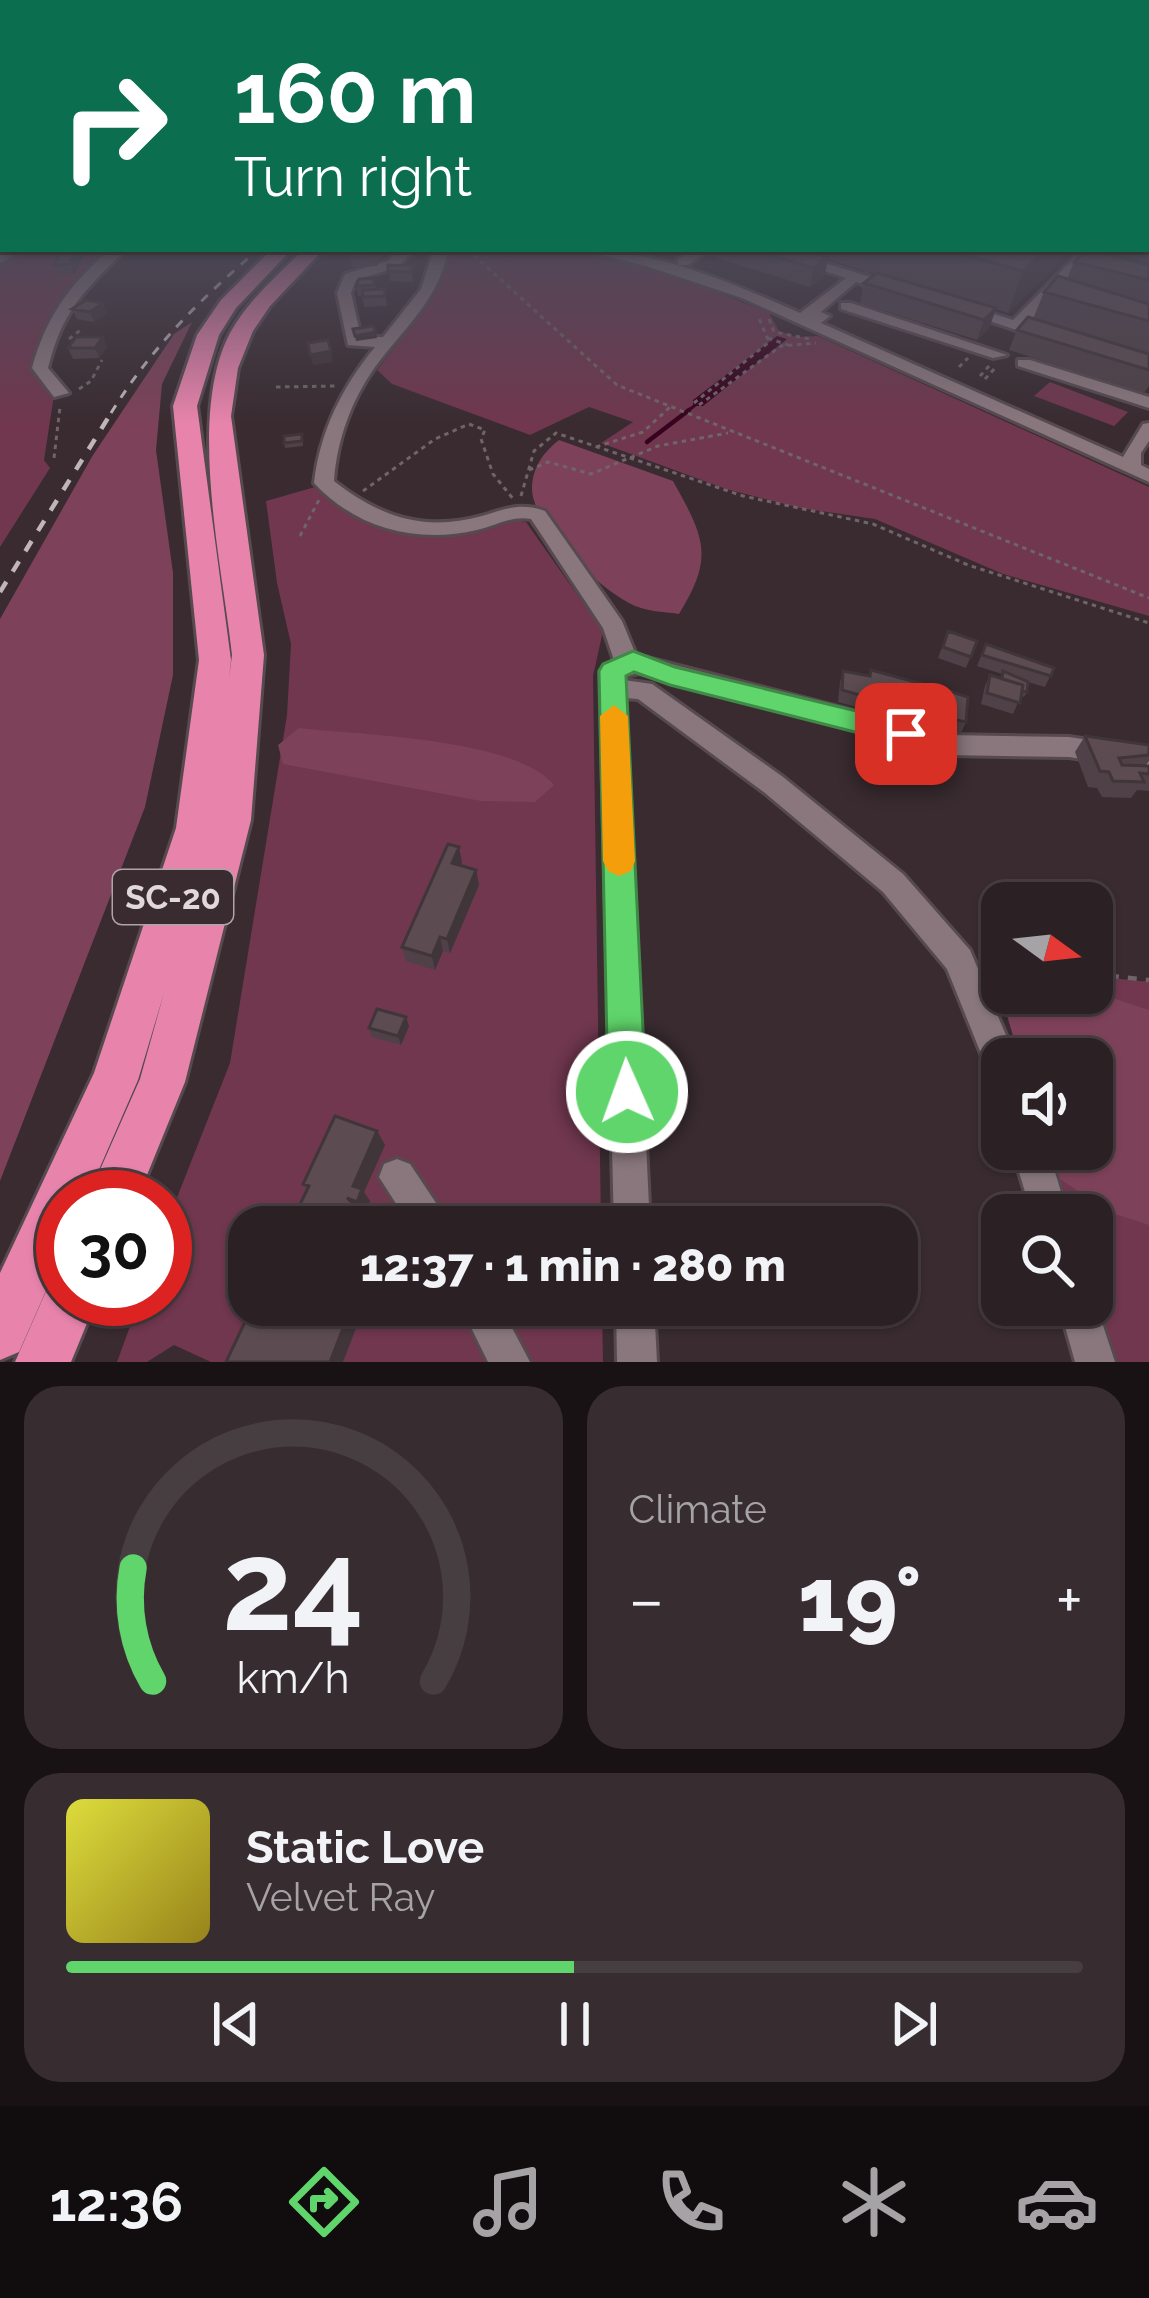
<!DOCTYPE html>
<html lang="en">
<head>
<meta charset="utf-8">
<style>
	:root { --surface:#2b2024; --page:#372d31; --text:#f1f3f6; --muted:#a6a3a6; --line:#473e41; --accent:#5fd56b }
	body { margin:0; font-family:Raleway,sans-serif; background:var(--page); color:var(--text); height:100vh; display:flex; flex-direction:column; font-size:45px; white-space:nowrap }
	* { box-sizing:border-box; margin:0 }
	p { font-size:39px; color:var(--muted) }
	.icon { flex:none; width:66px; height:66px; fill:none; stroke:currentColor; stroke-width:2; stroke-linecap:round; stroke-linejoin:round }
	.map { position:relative; height:1362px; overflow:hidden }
	.sheet { display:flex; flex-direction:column; gap:24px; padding:24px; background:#181214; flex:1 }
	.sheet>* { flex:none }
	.banner { position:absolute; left:0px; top:0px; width:1149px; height:252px; box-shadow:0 3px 9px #0004,0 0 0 3px var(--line); background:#0b6e4f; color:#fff; overflow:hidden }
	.needle { width:78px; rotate:105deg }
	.fabs { position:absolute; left:981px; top:882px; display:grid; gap:24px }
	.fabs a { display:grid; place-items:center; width:132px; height:132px; border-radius:24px; background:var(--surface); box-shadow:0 3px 9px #0004,0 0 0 3px var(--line); font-size:60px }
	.speed { position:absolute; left:36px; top:1170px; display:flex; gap:24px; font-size:60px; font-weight:700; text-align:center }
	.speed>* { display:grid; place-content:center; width:156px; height:156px; border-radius:50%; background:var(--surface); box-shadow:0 3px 9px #0004,0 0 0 3px var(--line); line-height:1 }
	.speed .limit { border:18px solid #d22; background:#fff; color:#111 }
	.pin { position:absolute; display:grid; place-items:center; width:102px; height:102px; color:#fff; margin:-51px; border-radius:24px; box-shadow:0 6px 18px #0006 }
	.me { position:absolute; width:132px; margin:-66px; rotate:358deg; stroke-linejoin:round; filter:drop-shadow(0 0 9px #0008) }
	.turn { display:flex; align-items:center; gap:42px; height:252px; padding:0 36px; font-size:54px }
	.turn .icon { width:156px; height:156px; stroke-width:2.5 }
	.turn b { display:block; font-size:84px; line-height:102px }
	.big { font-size:90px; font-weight:800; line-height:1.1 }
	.sheet .card { flex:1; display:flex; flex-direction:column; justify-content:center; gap:18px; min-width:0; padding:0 42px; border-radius:36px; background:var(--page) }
	.sheet .dial { align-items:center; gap:0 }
	.dial svg { height:312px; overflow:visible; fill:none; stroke:var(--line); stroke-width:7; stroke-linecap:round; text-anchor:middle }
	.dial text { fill:var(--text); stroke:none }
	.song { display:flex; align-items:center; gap:36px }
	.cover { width:144px; height:144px; border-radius:18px; background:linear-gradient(135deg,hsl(60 70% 55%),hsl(50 70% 35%)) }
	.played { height:12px; border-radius:6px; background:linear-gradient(90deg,var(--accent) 50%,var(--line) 50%) }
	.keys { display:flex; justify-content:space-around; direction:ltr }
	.heat { display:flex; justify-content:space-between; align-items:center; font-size:66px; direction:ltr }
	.sheet .tiles { flex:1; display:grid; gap:24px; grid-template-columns:1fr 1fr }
	.card:last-child { grid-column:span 2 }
	.trip { position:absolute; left:228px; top:1206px; width:690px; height:120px; border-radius:36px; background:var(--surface); box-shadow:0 3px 9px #0004,0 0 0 3px var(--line); font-weight:800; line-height:120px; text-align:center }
	.tabs { display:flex; height:192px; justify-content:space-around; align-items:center; background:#110d0e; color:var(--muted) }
	.tabs .icon { width:84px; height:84px }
	.tabs .on { color:var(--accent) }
	.tabs b { font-size:54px; color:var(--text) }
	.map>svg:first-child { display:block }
	.green { fill:#70374e }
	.forest { fill:#7d4259 }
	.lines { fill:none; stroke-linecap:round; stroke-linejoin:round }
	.stream-far1 { stroke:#37021d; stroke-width:3 }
	.stream { stroke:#37021d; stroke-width:4.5 }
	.canal { fill:#37021d; fill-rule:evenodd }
	.minor-tunnel { stroke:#52454a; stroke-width:15; stroke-dasharray:15 8; stroke-linecap:butt }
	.minor-casing { stroke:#564a4f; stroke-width:6 }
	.highway-casing { stroke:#564a4f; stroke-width:6 }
	.path-far1 { stroke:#706468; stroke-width:3; stroke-dasharray:4.5 4.5; stroke-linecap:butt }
	.path { stroke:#706468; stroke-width:4.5; stroke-dasharray:9 9; stroke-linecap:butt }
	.minor { fill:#89777d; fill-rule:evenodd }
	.highway { fill:#e884ac; fill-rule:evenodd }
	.rail-far1 { stroke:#c0b6b9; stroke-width:3; stroke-dasharray:9 9; stroke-linecap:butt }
	.rail { stroke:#c0b6b9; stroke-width:4.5; stroke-dasharray:12 12; stroke-linecap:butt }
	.wall { fill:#4f4147 }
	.shaded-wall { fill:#403539 }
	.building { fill:#5c4c52; stroke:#403539; stroke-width:3 }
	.route { fill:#5fd56b; stroke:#3e8a46; stroke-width:3 }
	.slow { fill:#f59e0b }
	.labels { text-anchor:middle; stroke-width:12; stroke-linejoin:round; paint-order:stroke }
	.shield { fill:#392b30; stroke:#afa4a8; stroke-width:3 }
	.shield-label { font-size:33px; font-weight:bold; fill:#e1d8db }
</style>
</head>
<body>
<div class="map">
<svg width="1149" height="1362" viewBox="0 0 1149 1362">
	<rect width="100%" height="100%" fill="#392b30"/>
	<path class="green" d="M25 249H113C68 284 46 312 32 369L54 395 44 460 50 468 0 547V262Z
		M449 249C483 249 518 246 552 249 628 256 700 285 769 313L779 331 796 337 818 336 1149 487V616L1003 574 875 519 800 508 726 489 601 443 633 422 589 407 530 435 392 384 377 370 434 296Z
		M1050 382 1128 412 1114 426 1034 396Z
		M315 487C394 549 423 543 516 520L526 522 603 631 593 676 601 1227H249V1305H602L603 1362H211L174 1345 147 1362H117L140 1299H165V1228L230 1063 287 715 291 644 277 583 266 501Z
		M983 965 1002 967V993H1092V976L1149 982V1362H1111L1092 1299V1215H1066L1052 1174 1092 1149V1059H1020L1007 1015Z"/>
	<path class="forest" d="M192 322 162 384 156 450 173 573V675L145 807 0 1181V619L93 455 174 334Z
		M559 440 673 481C704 537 715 556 679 614 667 612 653 612 641 608 607 598 530 525 532 487 533 466 544 452 559 440Z
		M299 728C360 735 515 738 554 785L535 802 481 801 283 764 278 745Z
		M1097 993 1149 1010V1225L1112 1213 1052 1174 1045 1149H1092V1059H1020L1007 1015 1043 996Z"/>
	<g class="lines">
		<path class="stream-far1" d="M685 413 698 403"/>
		<path class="stream" d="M647 442 689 410"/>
		<path class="canal" d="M777 336 787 339 703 406H693V400Z"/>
		<path class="minor-tunnel" d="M859 284 912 249"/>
		<defs>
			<path id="minor" d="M9 249H26L0 263V253Z
				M111 249H126C85 291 63 308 48 368L69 393 54 397 32 368C46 317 70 283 111 249Z
				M400 249H415L398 267 356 280 351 293 361 337H383L421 289 434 249H448C440 299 403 329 375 367 351 401 337 440 334 481 380 517 424 532 482 516 505 509 521 502 545 511L622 621 636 655 947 735 1069 737 1149 749V769L1069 757 947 755 640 673 624 676V680L652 684 783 777 903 874 970 950 1016 1059H1002V1081L990 1076 947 969 883 892 765 793 638 699 625 698 650 1227H614L600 672 614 660 603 628 531 519C512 515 495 526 477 530 417 544 357 529 314 483 320 431 342 387 375 347L348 345 337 293 345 274 388 261Z
				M578 249C654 249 732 283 800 313L846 278 758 249H779L900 286 902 289 895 293 856 282 821 312 830 316 821 323 1123 457 1143 424 1149 423V441L1141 453V465L1149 469V482L742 298 646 266Z
				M695 249 708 251 688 265H678V259Z
				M1083 249H1098L1027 324 1055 333V339H1043L954 309 962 304 1013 320Z
				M841 303H851L1007 355 993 358 841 309Z
				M1018 360H1030L1149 397V408L1018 366Z
				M1012 1149H1048L1068 1215H1032Z
				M397 1159 410 1164 452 1227H411L379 1177 384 1164Z
				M1092 1292 1115 1362H1075L1059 1305H1092Z
				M460 1305H500L530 1362H488Z
				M616 1305H654L657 1362H617Z"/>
			<path id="highway" d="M272 249H292L236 308 219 335 197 406 231 660 229 679 232 655C222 563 187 415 230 333 248 300 278 275 304 249H324L270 306 253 331 238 368 231 416 264 655 251 820 185 1082 138 1197H88L140 1079 164 993 138 1080 87 1197H63V1252L19 1352 0 1360V1273L94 1073 176 828 199 660 173 406 197 335 221 300Z
				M63 1275V1299H97L71 1362H15L51 1280Z"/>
		</defs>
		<use href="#minor" class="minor-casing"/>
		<use href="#highway" class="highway-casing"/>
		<path class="path-far1" d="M467 249 617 385 1149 598
			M542 249 569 254
			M769 319 774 332 810 339
			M768 338 788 345
			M69 339 82 329
			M959 367 968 358
			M980 376 990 365
			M985 379 996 367
			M276 387 337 386
			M79 389 91 381 102 360
			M694 403 769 342 758 316
			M699 405 781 346 816 343
			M596 447 643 432 670 407
			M54 458 60 407
			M529 470 548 462 591 474 658 446 728 433
			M363 491 435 439 469 424 485 430 481 439 493 474 514 500
			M521 496 534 451 556 433 743 496 873 524 968 565 1149 623
			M300 536 320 498"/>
		<path class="path" d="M986 963 1002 965
			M1092 974 1149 980"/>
		<use href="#minor" class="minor"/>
		<use href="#highway" class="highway"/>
		<path class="rail-far1" d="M111 413C152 347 200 299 259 249"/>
		<path class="rail" d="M0 592 113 410"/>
	</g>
	<path class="wall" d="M1146 233H1149V386L1144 393 1009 350 1017 330 1033 319 1044 292 1067 279 1074 262 1098 252 1099 249H1146Z
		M88 249 74 274 58 275 54 265Z
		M378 249 380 257 377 266 352 267 351 258Z
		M418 249H433L432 252 419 253Z
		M709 249H1072L1008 313 996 309 989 328 977 340 860 303 864 283 876 274 828 259 824 277 810 287 708 255Z
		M388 265 412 266 413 282 390 281Z
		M374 278 376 289H385L387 306 364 307 362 296H358L356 286Z
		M103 303 107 313 94 322 77 319 72 309Z
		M103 337 107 347 99 358 73 359 68 348Z
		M303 440V446L285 448 284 443Z
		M948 631 977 641 966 668 938 658Z
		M986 644 1054 668 1045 687 1028 682 1027 692 1024 697 1021 696 1013 714 981 704 985 686 990 675 1000 678 1002 674 977 666Z
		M871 670 929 715 924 726 838 702 840 682 843 671 869 676Z
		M939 688 966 722 961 733 932 727 934 699Z
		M1085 736 1149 745V761L1145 766H1149V791L1137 790 1131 798 1102 797 1097 788 1088 787 1075 752Z
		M462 862 461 866 476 870 479 885 450 953 443 951 435 970 406 961 402 947Z
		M409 1026 401 1045 372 1037 369 1028Z
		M377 1131 385 1145 364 1192 370 1201 365 1214 359 1211 361 1215 307 1189 303 1184Z"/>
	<path class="shaded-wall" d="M79 249 88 250 74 274 70 264Z
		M1046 249H1072L1008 313 1023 271Z
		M828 257 824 277 810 287 813 268Z
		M103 303 107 313 94 322 90 312Z
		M996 308 989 328 977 340 984 320Z
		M376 332 377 338 356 341 355 336Z
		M103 337 107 347 99 358 95 348Z
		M331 351 333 362 313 365 310 355Z
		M459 847 462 862 455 878 452 863Z
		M476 870 479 885 450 953 447 939Z
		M440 937 443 951 435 970 432 956Z
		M406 1017 409 1026 401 1045 398 1036Z
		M377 1131 385 1145 364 1192 370 1201 365 1214 357 1202 353 1186Z
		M353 1203 361 1215 356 1227H342Z
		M352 1305H365L343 1362H330Z"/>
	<path class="building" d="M62 249H79L70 264 54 265Z
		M353 249H378L376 256 351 258Z
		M752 249H801L828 257 813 268Z
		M943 249H1046L1023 271Z
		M1086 249 1149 265V280L1074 262Z
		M388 265 412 266 411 272 388 271Z
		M877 273 996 308 984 320 864 283Z
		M1058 276 1149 304V321L1044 292Z
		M374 278V285L356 286 359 279Z
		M385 289V296L362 297 363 290Z
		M86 300 103 303 90 312 72 309Z
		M1028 317 1149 354V370L1017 330Z
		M373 326 376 332 355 336 353 329Z
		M76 337H103L95 348H68Z
		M328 340 331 351 310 355 308 343Z
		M302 434V441L284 443V436Z
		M948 631 977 641 971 657 943 647Z
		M986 644 1054 668 1051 676 982 655Z
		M871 670 934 687 929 715 842 690 843 671 870 676Z
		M1003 671 1028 682 1027 692 1022 690 1023 685 1002 679Z
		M990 675 1023 685 1020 703 987 693Z
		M939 688 968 697 966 722 937 716Z
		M1085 736 1149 745V755L1119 758 1122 765 1149 766V774L1140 773 1144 782 1113 781 1109 772 1100 771Z
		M448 844 459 847 452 863 476 870 447 939 440 937 432 956 402 947Z
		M377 1009 406 1017 398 1036 369 1028Z
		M335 1116 377 1131 353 1186 362 1189 357 1202 347 1198 353 1203 342 1227H289L309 1186 303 1184Z
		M253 1305H352L330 1362H226Z"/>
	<linearGradient id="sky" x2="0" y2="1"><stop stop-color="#1f181a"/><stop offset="0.55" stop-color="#4e4a59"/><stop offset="1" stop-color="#4e4a59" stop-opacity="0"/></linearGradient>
	<rect width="1149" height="424" fill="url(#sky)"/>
	<path class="route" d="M633 651 675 667 906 723 916 726 921 734 916 742 906 745 670 685 634 672 626 676 646 1092 641 1106 627 1111 614 1106 608 1092 599 671 603 664Z"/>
	<path class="slow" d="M614 705 628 716 635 861 631 871 619 876 608 871 603 861 600 716Z"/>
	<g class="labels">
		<rect class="shield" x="113" y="870" width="120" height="54" rx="9"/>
		<g class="shield-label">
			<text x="173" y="909">SC-20</text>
		</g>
	</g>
</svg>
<div class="fabs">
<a><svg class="needle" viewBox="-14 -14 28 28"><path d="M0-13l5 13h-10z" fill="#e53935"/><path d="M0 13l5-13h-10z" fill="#a6a3a6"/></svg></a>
<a><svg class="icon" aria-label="sound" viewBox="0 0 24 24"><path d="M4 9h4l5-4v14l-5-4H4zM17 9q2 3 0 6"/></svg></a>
<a><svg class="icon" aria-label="search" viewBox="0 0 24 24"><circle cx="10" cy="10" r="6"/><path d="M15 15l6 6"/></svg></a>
</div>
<div class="speed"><div class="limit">30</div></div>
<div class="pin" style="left:906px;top:734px;background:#d93025"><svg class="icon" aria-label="arrive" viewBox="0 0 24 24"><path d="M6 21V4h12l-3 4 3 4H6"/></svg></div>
<svg class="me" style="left:627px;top:1092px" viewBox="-20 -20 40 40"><circle r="17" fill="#5fd56b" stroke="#fff" stroke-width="3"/><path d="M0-11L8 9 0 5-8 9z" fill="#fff"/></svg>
<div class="trip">12:37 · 1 min · 280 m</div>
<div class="banner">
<div class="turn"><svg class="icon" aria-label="right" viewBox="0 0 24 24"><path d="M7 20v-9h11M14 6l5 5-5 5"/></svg><div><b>160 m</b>Turn right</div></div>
</div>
</div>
<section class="sheet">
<div class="tiles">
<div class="card dial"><svg viewBox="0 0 100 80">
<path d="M14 69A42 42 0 1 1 86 69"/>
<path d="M14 69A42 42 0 0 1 9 40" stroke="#5fd56b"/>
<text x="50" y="56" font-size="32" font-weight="700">24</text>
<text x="50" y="72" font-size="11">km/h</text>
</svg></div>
<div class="card"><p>Climate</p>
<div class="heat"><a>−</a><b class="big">19°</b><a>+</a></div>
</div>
<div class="card">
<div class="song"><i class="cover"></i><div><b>Static Love</b><p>Velvet Ray</p></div></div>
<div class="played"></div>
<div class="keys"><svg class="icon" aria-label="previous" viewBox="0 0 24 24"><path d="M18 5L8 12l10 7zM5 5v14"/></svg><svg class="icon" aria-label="pause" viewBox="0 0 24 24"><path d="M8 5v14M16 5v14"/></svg><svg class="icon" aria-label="next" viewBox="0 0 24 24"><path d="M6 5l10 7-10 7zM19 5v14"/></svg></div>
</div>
</div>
</section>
<nav class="tabs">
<b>12:36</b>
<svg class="icon on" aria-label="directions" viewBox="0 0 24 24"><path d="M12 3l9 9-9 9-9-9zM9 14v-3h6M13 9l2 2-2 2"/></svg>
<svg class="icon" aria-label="music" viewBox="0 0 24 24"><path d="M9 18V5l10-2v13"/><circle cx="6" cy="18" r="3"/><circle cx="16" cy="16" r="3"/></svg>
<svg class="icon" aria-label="phone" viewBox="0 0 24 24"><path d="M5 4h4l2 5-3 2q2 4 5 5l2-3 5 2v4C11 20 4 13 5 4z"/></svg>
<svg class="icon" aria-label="climate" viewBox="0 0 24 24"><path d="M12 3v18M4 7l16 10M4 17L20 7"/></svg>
<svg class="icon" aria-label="car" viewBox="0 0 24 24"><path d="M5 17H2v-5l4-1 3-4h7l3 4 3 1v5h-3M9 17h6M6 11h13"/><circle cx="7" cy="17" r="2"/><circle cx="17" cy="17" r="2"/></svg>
</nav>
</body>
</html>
